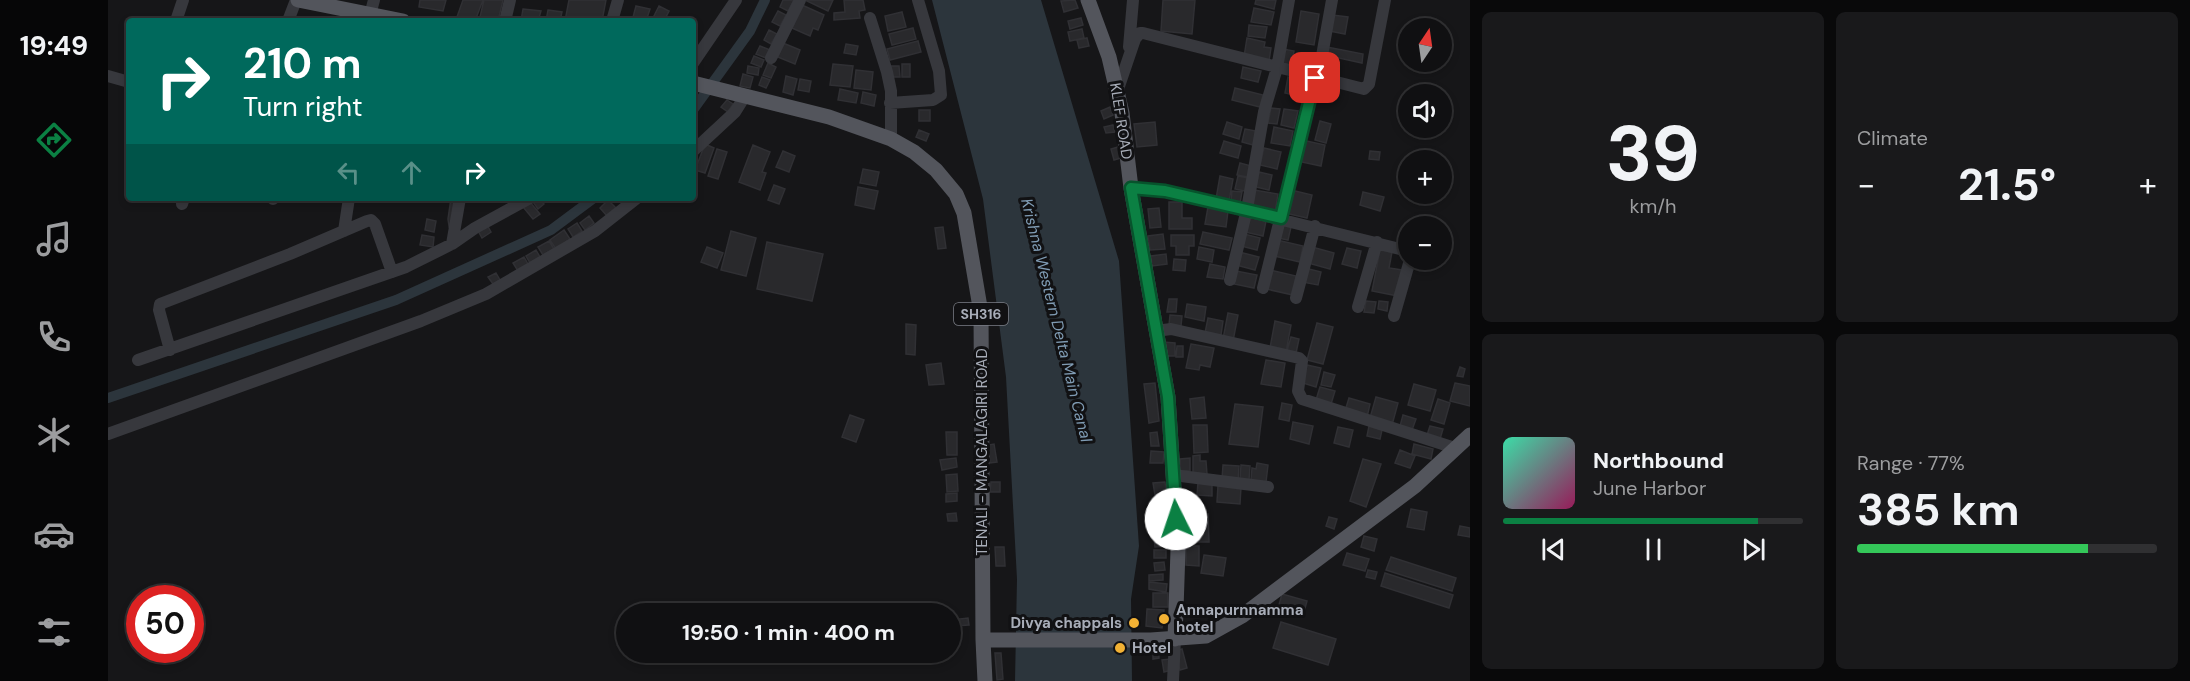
<!DOCTYPE html>
<html lang="en">
<head>
<meta charset="utf-8">
<style>
	:root { --surface:#101012; --page:#19191b; --text:#f1f3f6; --muted:#9c9d9f; --line:#303032; --accent:#0b8043 }
	body { margin:0; font-family:"DM Sans",sans-serif; background:var(--page); color:var(--text); height:100vh; display:flex; flex-direction:column; font-size:22px; white-space:nowrap }
	* { box-sizing:border-box; margin:0 }
	p { font-size:20px; color:var(--muted) }
	.icon { flex:none; width:33px; height:33px; fill:none; stroke:currentColor; stroke-width:2; stroke-linecap:round; stroke-linejoin:round }
	.map { position:relative; flex:1; overflow:hidden }
	.side { display:flex; flex-direction:column; gap:12px; padding:12px; background:#09090a; width:720px }
	.side>* { flex:none }
	.banner { position:absolute; left:18px; top:18px; width:570px; height:183px; border-radius:6px; box-shadow:0 3px 9px #0003,0 0 0 2px var(--line); background:#00695c; color:#fff; overflow:hidden }
	.needle { width:39px; rotate:13deg }
	.tools { position:absolute; left:1290px; top:18px; display:grid; gap:12px }
	.tools a { display:grid; place-items:center; width:54px; height:54px; border-radius:50%; background:var(--surface); box-shadow:0 3px 9px #0003,0 0 0 2px var(--line); font-size:30px }
	.speed { position:absolute; left:18px; top:585px; display:flex; gap:12px; font-size:30px; font-weight:700; text-align:center }
	.speed>* { display:grid; place-content:center; width:78px; height:78px; border-radius:50%; background:var(--surface); box-shadow:0 3px 9px #0003,0 0 0 2px var(--line); line-height:1 }
	.speed .limit { border:9px solid #d22; background:#fff; color:#111 }
	.pin { position:absolute; display:grid; place-items:center; width:51px; height:51px; color:#fff; margin:-26px; border-radius:12px; box-shadow:0 3px 9px #0006 }
	.me { position:absolute; width:66px; margin:-33px; rotate:356deg; stroke-linejoin:round; filter:drop-shadow(0 0 4px #0008) }
	.turn { display:flex; align-items:center; gap:21px; height:126px; padding:0 18px; font-size:27px }
	.turn .icon { width:78px; height:78px; stroke-width:2.5 }
	.turn b { display:block; font-size:42px; line-height:51px }
	.lanes { display:flex; align-items:center; height:57px; padding:0 18px; background:#0003; justify-content:center; gap:30px; direction:ltr }
	.lanes .off { opacity:.35 }
	.big { font-size:45px; font-weight:700; line-height:1.1 }
	.side .tile { flex:1; display:flex; flex-direction:column; justify-content:center; gap:9px; min-width:0; padding:0 21px; border-radius:9px; background:var(--page) }
	.side .dial { align-items:center; gap:0 }
	.dial b { font-size:78px; line-height:1 }
	.song { display:flex; align-items:center; gap:18px }
	.cover { width:72px; height:72px; border-radius:9px; background:linear-gradient(135deg,hsl(160 70% 55%),hsl(330 70% 35%)) }
	.played { height:6px; border-radius:3px; background:linear-gradient(90deg,var(--accent) 85%,var(--line) 85%) }
	.keys { display:flex; justify-content:space-around; direction:ltr }
	.heat { display:flex; justify-content:space-between; align-items:center; font-size:33px; direction:ltr }
	.charge { height:9px; border-radius:4px; background:linear-gradient(90deg,#34c759 77%,var(--line) 0) }
	.side .tiles { flex:1; display:grid; gap:12px; grid-template-columns:repeat(2,1fr) }
	.trip { position:absolute; left:508px; top:603px; width:345px; height:60px; border-radius:30px; background:var(--surface); box-shadow:0 3px 9px #0003,0 0 0 2px var(--line); font-weight:700; line-height:60px; text-align:center }
	main { display:flex; flex:1; min-height:0 }
	.tabs { display:flex; flex-direction:column; width:108px; justify-content:space-around; align-items:center; background:#060607; color:var(--muted) }
	.tabs .icon { width:42px; height:42px }
	.tabs .active { color:var(--accent) }
	.tabs b { font-size:27px; color:var(--text) }
	.map>svg:first-child { display:block }
	.water { fill:#2c353c }
	.lines { fill:none; stroke-linecap:round; stroke-linejoin:round }
	.canal { stroke:#2c353c; stroke-width:10 }
	.building { fill:#29292c; stroke:#303034; stroke-width:1.5 }
	.minor { stroke:#37383d; stroke-width:12 }
	.major { stroke:#53555c; stroke-width:15 }
	.route-casing { stroke:#07532c; stroke-width:15 }
	.route { stroke:#0b8043; stroke-width:10 }
	.poi-dot { fill:#f2b134; stroke:#111113; stroke-width:2 }
	.labels { text-anchor:middle; stroke-width:6; stroke-linejoin:round; paint-order:stroke }
	.shield { fill:#111113; stroke:#7b7e86; stroke-width:1.5 }
	.shield-label { font-size:14px; font-weight:bold; fill:#a8adb8 }
	.street-label { font-size:15px; fill:#a8adb8; stroke:#111113 }
	.poi-label { font-size:15px; font-weight:bold; fill:#a8adb8; stroke:#111113; text-anchor:start }
	.water-label { font-size:16px; font-style:italic; fill:#7f9bb3; stroke:#111113 }
</style>
</head>
<body>
<main>
<nav class="tabs">
<b>19:49</b>
<svg class="icon active" aria-label="directions" viewBox="0 0 24 24"><path d="M12 3l9 9-9 9-9-9zM9 14v-3h6M13 9l2 2-2 2"/></svg>
<svg class="icon" aria-label="music" viewBox="0 0 24 24"><path d="M9 18V5l10-2v13"/><circle cx="6" cy="18" r="3"/><circle cx="16" cy="16" r="3"/></svg>
<svg class="icon" aria-label="phone" viewBox="0 0 24 24"><path d="M5 4h4l2 5-3 2q2 4 5 5l2-3 5 2v4C11 20 4 13 5 4z"/></svg>
<svg class="icon" aria-label="climate" viewBox="0 0 24 24"><path d="M12 3v18M4 7l16 10M4 17L20 7"/></svg>
<svg class="icon" aria-label="car" viewBox="0 0 24 24"><path d="M5 17H2v-5l4-1 3-4h7l3 4 3 1v5h-3M9 17h6M6 11h13"/><circle cx="7" cy="17" r="2"/><circle cx="17" cy="17" r="2"/></svg>
<svg class="icon" aria-label="filters" viewBox="0 0 24 24"><path d="M4 7h16M4 17h16"/><circle cx="9" cy="7" r="2"/><circle cx="15" cy="17" r="2"/></svg>
</nav>
<div class="map">
<svg width="1362" height="681" viewBox="0 0 1362 681">
	<rect width="100%" height="100%" fill="#161618"/>
	<path class="water" d="M824 0H933L1011 261 1031 546 1023 599 1024 681H907L909 579 898 377 875 199Z"/>
	<g class="lines">
		<path class="canal" d="M585 110 642 31 657 0
			M0 398 288 300 443 230 486 198"/>
	</g>
	<path class="building" d="M312 0H338L335 11 311 7Z
		M355 0H375L367 21 349 17Z
		M376 0H395L390 21H371Z
		M461 0H498L494 21H457Z
		M675 0H686L680 11 672 7Z
		M697 0H725L720 11Z
		M736 0H755L757 10 751 11 752 18 726 20V13L737 12Z
		M967 0 970 8 956 12 953 1Z
		M1055 0H1087L1084 34 1053 31Z
		M1148 0H1168L1166 9 1147 4Z
		M694 5 716 15 710 30 705 28 702 36 684 28Z
		M528 6 542 9 538 21H524Z
		M551 6 561 11 556 21 546 16Z
		M1146 8 1166 12 1163 25 1143 22Z
		M415 9 433 11 430 21H413Z
		M440 10 454 12 452 21H438Z
		M670 11 678 15 672 26 664 22Z
		M1193 11 1211 14 1206 45 1188 42Z
		M794 12 798 27 780 31 777 16Z
		M1224 15 1240 17 1237 34 1221 31Z
		M973 18 975 25 962 29 960 21Z
		M1141 25 1159 27 1157 38 1140 36Z
		M805 28 808 39 784 45 781 34Z
		M974 29 976 38 962 41 960 32Z
		M661 30 669 34 663 44 656 40Z
		M979 38 981 46 971 48 969 40Z
		M1139 38 1157 42 1156 47 1163 48 1161 61 1136 57Z
		M810 41 813 52 782 60 779 49Z
		M675 43 692 50 687 64 670 57Z
		M738 44 750 46 748 55 736 53Z
		M652 46 662 50 658 58 648 54Z
		M1219 47 1255 54 1254 63 1217 55Z
		M1175 49 1186 51 1183 68 1172 66Z
		M1189 53 1202 56 1199 72 1186 70Z
		M646 56 656 60 653 67 643 63Z
		M660 63 668 67 663 78 655 75Z
		M725 64 745 66 742 87 722 85Z
		M794 64H802V77H794Z
		M640 66 651 68 650 75 639 73Z
		M783 66H791L792 77H784Z
		M1135 67 1153 71 1150 82 1133 78Z
		M748 70 765 72 763 90 746 88Z
		M635 74 645 77 642 88 632 86Z
		M678 76 689 79 685 95 675 92Z
		M654 77 662 80 658 88 651 85Z
		M1180 77 1197 81 1194 97 1177 93Z
		M692 79 703 81 701 92 690 90Z
		M1127 88 1155 95 1152 107 1124 100Z
		M732 89 750 93 748 103 730 100Z
		M755 92 768 95 766 106 753 103Z
		M619 100 625 104 620 112 613 107Z
		M1002 107 1005 115 996 119 993 111Z
		M1163 108 1172 109 1169 124 1160 123Z
		M1176 109 1190 111 1186 128 1173 125Z
		M811 110H822V121H811Z
		M1212 121 1223 124 1218 143 1207 140Z
		M1047 122 1049 145 1029 147 1026 124Z
		M1119 122 1134 127 1131 139 1115 134Z
		M1005 125 1007 132 998 133 996 127Z
		M1166 127 1185 131 1182 146 1163 143Z
		M1137 129 1148 131 1145 145 1134 142Z
		M811 130 821 134 818 141 808 137Z
		M1194 140 1217 145 1213 166 1189 161Z
		M1116 141 1133 146 1130 158 1112 153Z
		M597 144 606 148 597 173 587 170Z
		M645 145 662 152 654 172 658 173 652 190 631 182Z
		M1010 147 1013 158 1006 160 1003 149Z
		M1156 148 1173 152 1169 169 1152 165Z
		M609 149 619 152 610 179 600 176Z
		M675 151 687 156 681 172 668 167Z
		M1262 151 1272 152 1271 160 1261 159Z
		M1132 163 1143 166 1140 177 1129 175Z
		M755 169 771 172 768 186 752 183Z
		M1151 172 1164 175 1161 190 1148 187Z
		M1112 176 1125 179 1121 201 1108 199Z
		M1130 176 1140 178 1137 191 1127 189Z
		M666 185 677 189 671 204 660 200Z
		M750 187 770 191 766 209 747 205Z
		M1146 190 1170 194 1167 212 1143 208Z
		M1183 190 1204 195 1199 218 1177 213Z
		M1124 191 1134 192 1132 203 1123 202Z
		M1255 192 1276 197 1272 211 1252 205Z
		M343 198H349L346 217 341 226 340 219Z
		M430 198 436 204 430 209 425 202Z
		M500 200 508 208 499 216 492 208Z
		M422 202 432 214 425 219 415 207Z
		M1061 202H1074V218H1084V229H1061Z
		M1100 207 1120 211 1118 227 1097 224Z
		M1051 208 1053 227 1042 228 1040 209Z
		M481 216 486 223 477 230 472 223Z
		M1140 217 1158 221 1155 236 1137 232Z
		M319 219 328 221 326 232 317 230Z
		M378 223 383 232 374 238 369 229Z
		M469 223 474 231 465 237 460 229Z
		M1173 224 1183 227 1180 240 1170 238Z
		M835 227 838 248 830 249 827 228Z
		M456 230 462 239 448 249 442 240Z
		M623 231 648 238 638 276 613 270Z
		M1095 232 1124 238 1121 250 1092 244Z
		M1055 234 1057 249 1042 250 1040 236Z
		M1136 234 1152 238 1149 250 1133 246Z
		M314 235 326 237 325 247 312 245Z
		M1063 235H1086V246H1081V255H1068V246H1063Z
		M1169 240 1195 246 1192 262 1166 256Z
		M441 241 446 249 435 255 430 247Z
		M659 242 715 254 704 301 649 289Z
		M599 247 615 253 609 268 593 262Z
		M1091 247 1106 250 1104 262 1089 259Z
		M1204 247 1226 253 1222 269 1200 263Z
		M1239 248 1253 251 1249 268 1234 264Z
		M428 250 432 257 422 263 418 256Z
		M1272 250 1284 252 1281 268 1294 270 1290 296 1264 291Z
		M1131 252 1151 257 1147 270 1128 265Z
		M1058 254 1059 264 1044 266 1043 256Z
		M416 257 420 264 410 271 405 263Z
		M1066 259 1078 260 1077 271 1065 270Z
		M1102 264 1117 267 1115 279 1099 277Z
		M1197 268 1213 272 1210 285 1194 282Z
		M1162 270 1188 276 1185 295 1158 289Z
		M1128 271 1149 275 1146 288 1126 284Z
		M388 273 392 280 385 284 380 277Z
		M1061 299H1069L1068 312H1059Z
		M1258 301 1268 302 1266 313 1256 312Z
		M1271 301 1280 302 1279 311 1270 309Z
		M1079 304 1098 307 1096 321 1077 317Z
		M1120 313 1130 315 1125 341 1115 339Z
		M1062 315 1074 316 1073 326 1061 325Z
		M1100 318 1115 321 1113 335 1097 333Z
		M1167 321 1183 325 1178 352 1162 348Z
		M1209 323 1225 327 1215 364 1199 360Z
		M798 324 808 325 807 355 798 354Z
		M1183 337 1191 339 1188 353 1179 351Z
		M1055 342 1067 343V356H1055Z
		M1083 344 1106 348 1102 367 1092 365 1091 370 1078 368Z
		M1069 346H1075V357H1068Z
		M1158 360 1177 363 1173 387 1153 384Z
		M833 363 836 384 821 385 818 365Z
		M1199 365 1213 368 1208 387 1195 383Z
		M1352 367 1357 369 1355 377 1349 376Z
		M1216 372 1227 375 1223 387 1213 385Z
		M1047 383 1051 421 1041 423 1036 384Z
		M1347 383 1362 386V406L1342 401Z
		M1306 384 1328 390 1322 411 1300 405Z
		M1212 387 1227 391 1223 404 1208 400Z
		M1096 397 1098 418 1084 419 1082 399Z
		M1268 397 1290 403 1284 425 1262 418Z
		M1241 398 1262 404 1259 417 1237 411Z
		M1330 399 1342 403 1336 424 1323 420Z
		M1174 403 1184 405 1181 421 1171 419Z
		M1127 404 1155 407 1150 447 1121 444Z
		M742 415 756 420 748 442 734 437Z
		M1295 415 1308 419 1304 430 1292 426Z
		M1185 422 1205 426 1201 444 1182 439Z
		M1085 425H1099L1100 452 1086 453Z
		M1261 426 1274 430 1272 439 1259 436Z
		M1322 426 1335 429 1332 439 1319 435Z
		M1230 427 1245 430 1241 447 1226 443Z
		M838 432H849V455H839Z
		M1049 432 1051 446H1043L1042 433Z
		M886 444 889 462 882 463 880 445Z
		M1306 444 1325 449 1323 459 1304 454Z
		M1292 450 1307 456 1302 468 1287 463Z
		M1043 451 1056 452 1055 463H1042Z
		M1092 455V461H1098L1099 474 1085 475V456Z
		M848 458 849 467 834 470 832 460Z
		M1082 458V471H1072V459Z
		M1255 459 1273 464 1258 507 1242 501Z
		M1149 463 1160 465 1158 482 1143 480 1144 468 1148 469Z
		M1115 465 1131 466 1130 481 1114 479Z
		M1133 465 1142 466 1141 480 1132 479Z
		M849 474 850 491 839 492 838 475Z
		M883 482H892V492H882Z
		M1057 482 1058 493 1047 495 1045 483Z
		M1090 483H1104V496L1089 495Z
		M1110 485 1133 487 1132 504 1109 502Z
		M849 493V501L838 502V494Z
		M1088 498 1089 510H1080L1079 499Z
		M1055 502 1057 517 1049 518 1047 503Z
		M1303 509 1319 512 1316 530 1299 527Z
		M848 513 849 521H840L839 514Z
		M1077 514H1100L1101 542H1077Z
		M1221 517 1229 519 1226 529 1218 526Z
		M1063 525 1064 534 1047 535 1046 526Z
		M1352 526 1362 528V537L1350 535Z
		M1256 536 1269 539 1266 551 1253 547Z
		M1046 538H1059L1060 546 1047 547Z
		M1078 546H1091V566L1078 565Z
		M887 547H896L897 566H888Z
		M1046 550H1058V558H1046Z
		M1239 553 1261 559 1257 571 1235 565Z
		M1096 555 1118 558 1115 576 1093 573Z
		M1283 557 1348 578 1344 591 1278 570Z
		M1056 562 1057 570 1047 571 1046 563Z
		M1260 570 1269 572 1267 579 1258 577Z
		M1277 573 1345 595 1341 608 1273 586Z
		M1055 574V580L1041 581V575Z
		M1041 582 1059 584 1058 592 1041 589Z
		M1045 593H1060V607H1045Z
		M1174 594 1199 601 1196 612 1171 605Z
		M1039 609 1056 610 1054 628 1038 626Z
		M860 618 861 625 845 626 844 620Z
		M1173 622 1228 639 1220 665 1165 648Z
		M843 632H850L851 643H843Z
		M1050 646 1051 658 1045 659V653H1039L1038 647Z
		M1074 649 1079 668 1072 670 1067 651Z
		M887 653H893L895 679 889 680Z
		M1062 659 1064 670 1056 672 1054 660Z"/>
	<g class="lines">
		<path class="minor" d="M262 15 266 0
			M762 18 779 72 783 91V139
			M68 21 75 0
			M180 21 188 0
			M397 21 402 0
			M504 21 510 0
			M1021 47 1025 0
			M663 58 692 0
			M585 63 628 0
			M0 76 21 82
			M1210 78 1224 0
			M1009 92 1027 39 1032 33H1035L1256 89 1261 84 1277 0
			M782 103 825 100 833 95 831 71 810 0
			M585 151 627 112 637 96
			M1023 188 1057 191 1300 251
			M165 199V198
			M74 204 76 198
			M236 231 241 198
			M344 244 352 198
			M1122 280 1139 209 1156 112 1169 68 1181 0
			M1155 288 1207 78
			M1188 298 1207 226
			M1250 307 1269 242
			M1286 316 1302 260
			M1048 331 1063 329 1191 358 1194 361 1190 391 1194 399 1347 448
			M62 350 51 310 52 304 182 254 259 221 263 220 267 224 284 272
			M30 360 298 267 344 244 367 228 422 198
			M0 434 313 321 378 294 487 231 529 198
			M1065 475 1160 487
			M1065 681 1067 639"/>
		<path class="major" d="M190 0 295 21
			M980 0 1001 57 1014 113 1023 188 1060 397 1070 550 1067 639
			M585 83 721 117 783 139 806 152 828 170 848 194 856 213 873 313 875 640 877 681
			M875 640H1043L1098 636 1134 616 1307 486 1362 435"/>
	</g>
	<g class="lines">
		<defs>
			<path id="route" d="M1068 519 1060 397 1023 188 1057 191 1173 218 1207 78"/>
		</defs>
		<use href="#route" class="route-casing"/>
		<use href="#route" class="route"/>
	</g>
	<g class="poi-dot">
		<circle cx="1056" cy="619" r="6"/>
		<circle cx="1026" cy="623" r="6"/>
		<circle cx="1012" cy="648" r="6"/>
	</g>
	<g class="labels">
		<rect class="shield" x="846" y="303" width="54" height="22" rx="4.5"/>
		<g class="shield-label">
			<text x="873" y="319">SH316</text>
		</g>
		<g class="street-label">
			<text transform="translate(1013 121) rotate(81)" y="5">KLEF ROAD</text>
			<text transform="translate(874 452) rotate(-90)" y="5">TENALI - MANGALAGIRI ROAD</text>
		</g>
		<g class="poi-label">
			<text x="1068" y="615">Annapurnnamma<tspan x="1068" dy="17">hotel</tspan></text>
			<text x="1014" y="628" text-anchor="end">Divya chappals</text>
			<text x="1024" y="653">Hotel</text>
		</g>
		<g class="water-label">
			<text transform="translate(949 320) rotate(76)" y="6">Krishna Western Delta Main Canal</text>
		</g>
	</g>
</svg>
<div class="tools">
<a><svg class="needle" viewBox="-14 -14 28 28"><path d="M0-13l5 13h-10z" fill="#e53935"/><path d="M0 13l5-13h-10z" fill="#9c9d9f"/></svg></a>
<a><svg class="icon" aria-label="sound" viewBox="0 0 24 24"><path d="M4 9h4l5-4v14l-5-4H4zM17 9q2 3 0 6"/></svg></a>
<a>+</a>
<a>−</a>
</div>
<div class="speed"><div class="limit">50</div></div>
<div class="pin" style="left:1207px;top:78px;background:#d93025"><svg class="icon" aria-label="arrive" viewBox="0 0 24 24"><path d="M6 21V4h12l-3 4 3 4H6"/></svg></div>
<svg class="me" style="left:1068px;top:519px" viewBox="-20 -20 40 40"><circle r="19" fill="#fff"/><path d="M0-13L10 11 0 6-10 11z" fill="#0b8043"/></svg>
<div class="trip">19:50 · 1 min · 400 m</div>
<div class="banner">
<div class="turn"><svg class="icon" aria-label="right" viewBox="0 0 24 24"><path d="M7 20v-9h11M14 6l5 5-5 5"/></svg><div><b>210 m</b>Turn right</div></div>
<div class="lanes"><svg class="icon off" aria-label="left" viewBox="0 0 24 24"><path d="M17 20v-9H6M10 6l-5 5 5 5"/></svg><svg class="icon off" aria-label="ahead" viewBox="0 0 24 24"><path d="M12 20V5M6 11l6-6 6 6"/></svg><svg class="icon" aria-label="right" viewBox="0 0 24 24"><path d="M7 20v-9h11M14 6l5 5-5 5"/></svg></div>
</div>
</div>
<section class="side">
<div class="tiles">
<div class="tile dial"><b>39</b><p>km/h</p></div>
<div class="tile"><p>Climate</p>
<div class="heat"><a>−</a><b class="big">21.5°</b><a>+</a></div>
</div>
<div class="tile">
<div class="song"><i class="cover"></i><div><b>Northbound</b><p>June Harbor</p></div></div>
<div class="played"></div>
<div class="keys"><svg class="icon" aria-label="previous" viewBox="0 0 24 24"><path d="M18 5L8 12l10 7zM5 5v14"/></svg><svg class="icon" aria-label="pause" viewBox="0 0 24 24"><path d="M8 5v14M16 5v14"/></svg><svg class="icon" aria-label="next" viewBox="0 0 24 24"><path d="M6 5l10 7-10 7zM19 5v14"/></svg></div>
</div>
<div class="tile"><p>Range · 77%</p><b class="big">385 km</b><div class="charge"></div></div>
</div>
</section>
</main>
</body>
</html>
